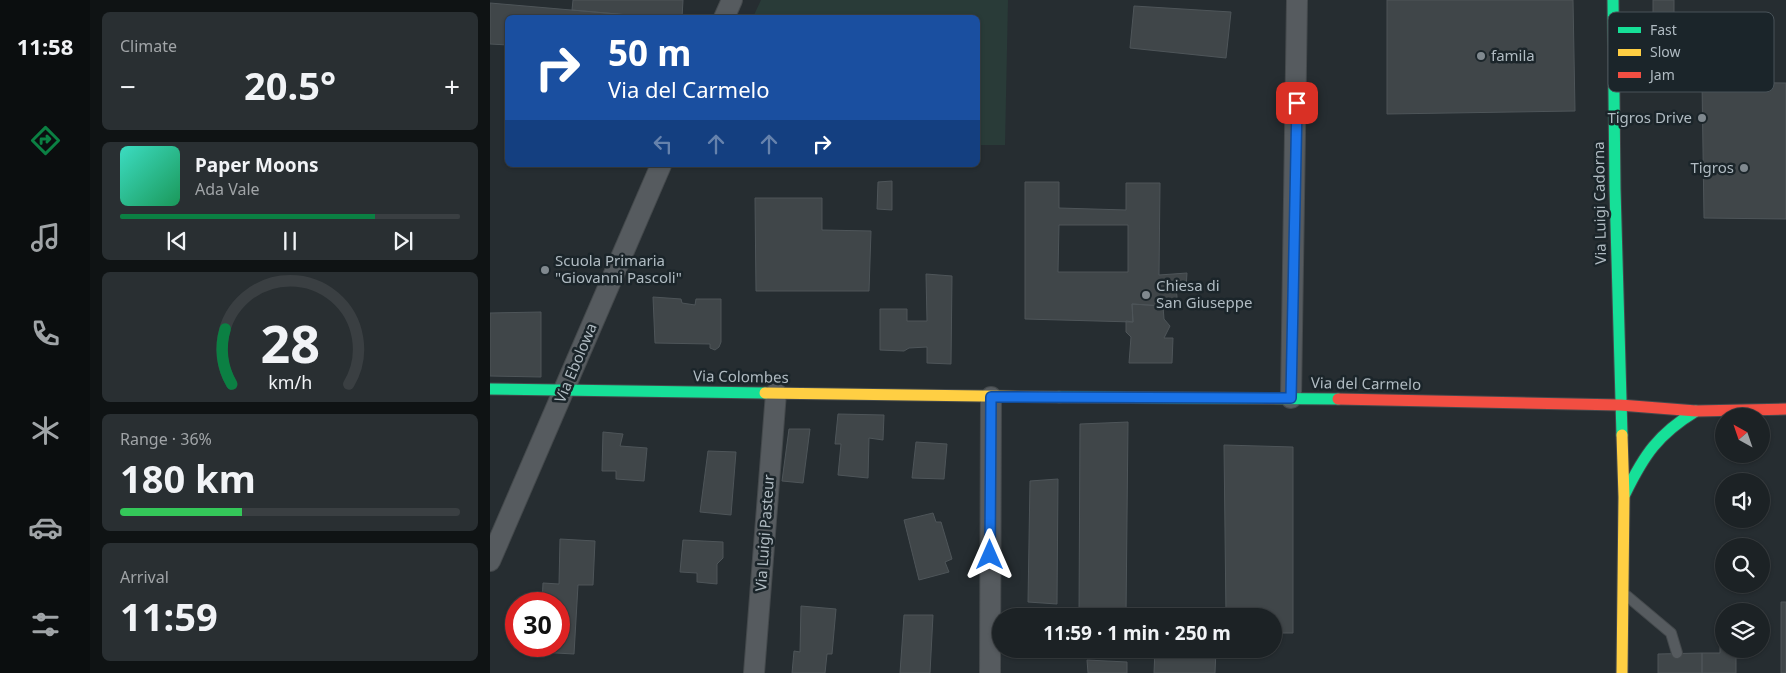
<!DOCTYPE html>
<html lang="en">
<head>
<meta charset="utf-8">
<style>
	:root { --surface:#1c2225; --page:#292f32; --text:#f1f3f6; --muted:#a0a4a7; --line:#3a3f42; --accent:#0b8043 }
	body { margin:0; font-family:"Noto Sans",sans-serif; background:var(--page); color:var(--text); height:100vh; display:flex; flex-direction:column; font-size:19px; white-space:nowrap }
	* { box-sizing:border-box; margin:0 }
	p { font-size:16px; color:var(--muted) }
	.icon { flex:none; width:28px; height:28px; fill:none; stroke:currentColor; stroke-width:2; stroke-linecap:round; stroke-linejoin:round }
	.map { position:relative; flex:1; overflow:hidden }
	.sheet { display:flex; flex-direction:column; gap:12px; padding:12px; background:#0f1314; width:400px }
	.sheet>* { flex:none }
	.hud { position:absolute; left:15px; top:15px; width:475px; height:152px; border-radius:8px; box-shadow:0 1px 4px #0004,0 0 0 1px var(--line); background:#1a4fa0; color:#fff; overflow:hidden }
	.needle { width:32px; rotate:320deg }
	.buttons { position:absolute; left:1225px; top:408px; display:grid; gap:10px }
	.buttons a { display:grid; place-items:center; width:55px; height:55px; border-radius:50%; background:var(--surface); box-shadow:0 1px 4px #0004,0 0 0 1px var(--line); font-size:25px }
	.speed { position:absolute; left:15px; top:592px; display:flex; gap:10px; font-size:25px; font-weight:700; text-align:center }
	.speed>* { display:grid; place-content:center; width:65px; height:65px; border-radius:50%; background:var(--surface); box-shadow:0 1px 4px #0004,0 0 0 1px var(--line); line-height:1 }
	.speed .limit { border:8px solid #d22; background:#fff; color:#111 }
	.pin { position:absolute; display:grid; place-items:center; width:42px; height:42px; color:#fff; margin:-21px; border-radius:10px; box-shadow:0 2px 8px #0006 }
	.me { position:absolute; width:55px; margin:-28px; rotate:0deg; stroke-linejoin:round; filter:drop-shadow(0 0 4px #0008) }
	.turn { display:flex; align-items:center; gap:18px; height:105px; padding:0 20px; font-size:22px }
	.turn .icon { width:65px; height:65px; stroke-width:2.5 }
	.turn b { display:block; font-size:35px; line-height:42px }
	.lanes { display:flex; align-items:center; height:48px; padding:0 20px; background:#0003; justify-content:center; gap:25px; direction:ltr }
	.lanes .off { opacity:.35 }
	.big { font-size:38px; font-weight:700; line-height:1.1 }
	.sheet .card { flex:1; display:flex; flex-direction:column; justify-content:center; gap:8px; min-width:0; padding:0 18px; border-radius:8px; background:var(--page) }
	.sheet .dial { align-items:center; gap:0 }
	.dial svg { height:130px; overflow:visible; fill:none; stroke:var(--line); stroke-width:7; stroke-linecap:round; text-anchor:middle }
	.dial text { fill:var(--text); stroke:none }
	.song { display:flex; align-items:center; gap:15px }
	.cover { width:60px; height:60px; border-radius:8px; background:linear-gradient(135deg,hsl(170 70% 55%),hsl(150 70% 35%)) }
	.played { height:5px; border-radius:2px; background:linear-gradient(90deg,var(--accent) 75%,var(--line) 75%) }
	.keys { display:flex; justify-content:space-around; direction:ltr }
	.heat { display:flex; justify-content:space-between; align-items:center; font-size:28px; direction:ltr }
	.charge { height:8px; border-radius:4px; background:linear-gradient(90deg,#34c759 36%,var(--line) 0) }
	.trip { position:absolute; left:502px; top:608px; width:290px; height:50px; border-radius:25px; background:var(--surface); box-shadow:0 1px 4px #0004,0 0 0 1px var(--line); font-weight:700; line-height:50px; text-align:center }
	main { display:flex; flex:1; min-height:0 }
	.tabs { display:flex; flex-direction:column; width:90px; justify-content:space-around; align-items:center; background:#0b0e0f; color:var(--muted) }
	.tabs .icon { width:35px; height:35px }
	.tabs .active { color:var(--accent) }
	.tabs b { font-size:22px; color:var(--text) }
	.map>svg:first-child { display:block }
	.green { fill:#293b38 }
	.building { fill:#404649; stroke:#4e5559; fill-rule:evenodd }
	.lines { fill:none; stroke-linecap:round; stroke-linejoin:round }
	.lane-casing { stroke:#44494c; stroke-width:12 }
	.street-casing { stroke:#44494c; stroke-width:22 }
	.fast-casing { stroke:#44494c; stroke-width:13 }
	.slow-casing { stroke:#44494c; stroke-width:13 }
	.jam-casing { stroke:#44494c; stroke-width:13 }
	.lane { stroke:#565b5f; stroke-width:10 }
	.street { stroke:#565b5f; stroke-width:20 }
	.fast { stroke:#16e098; stroke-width:11 }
	.slow { stroke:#ffcf43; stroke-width:11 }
	.jam { stroke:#f24e42; stroke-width:11 }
	.route-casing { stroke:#114b97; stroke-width:12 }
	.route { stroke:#1a73e8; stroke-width:9 }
	.poi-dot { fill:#80898f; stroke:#1b252a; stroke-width:2 }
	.labels { text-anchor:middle; stroke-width:5; stroke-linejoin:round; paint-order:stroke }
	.poi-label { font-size:15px; fill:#b0bbc2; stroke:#1b252a; text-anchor:start }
	.street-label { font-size:15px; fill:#b0bbc2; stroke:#1b252a }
	.key { fill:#1b252a; stroke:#485258; stroke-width:1 }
	.key-label { font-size:14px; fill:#b0bbc2 }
</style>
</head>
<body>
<main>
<nav class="tabs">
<b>11:58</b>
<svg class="icon active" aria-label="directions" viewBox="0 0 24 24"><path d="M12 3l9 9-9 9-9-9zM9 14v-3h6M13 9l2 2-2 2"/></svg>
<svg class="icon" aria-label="music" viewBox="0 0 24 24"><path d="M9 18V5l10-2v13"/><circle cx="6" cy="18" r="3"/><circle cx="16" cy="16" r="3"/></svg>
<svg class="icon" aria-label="phone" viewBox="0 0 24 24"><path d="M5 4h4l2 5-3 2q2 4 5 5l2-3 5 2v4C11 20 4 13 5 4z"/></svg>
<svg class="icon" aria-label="climate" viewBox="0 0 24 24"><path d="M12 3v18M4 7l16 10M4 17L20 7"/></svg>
<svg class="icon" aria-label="car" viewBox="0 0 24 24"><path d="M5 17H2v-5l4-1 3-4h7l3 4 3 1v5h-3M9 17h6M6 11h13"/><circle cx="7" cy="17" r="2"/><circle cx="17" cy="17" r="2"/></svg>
<svg class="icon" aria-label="filters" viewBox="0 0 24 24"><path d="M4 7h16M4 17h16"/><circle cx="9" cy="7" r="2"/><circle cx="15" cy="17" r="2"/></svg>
</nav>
<section class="sheet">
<div class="card"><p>Climate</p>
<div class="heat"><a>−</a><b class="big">20.5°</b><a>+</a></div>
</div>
<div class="card">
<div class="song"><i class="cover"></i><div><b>Paper Moons</b><p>Ada Vale</p></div></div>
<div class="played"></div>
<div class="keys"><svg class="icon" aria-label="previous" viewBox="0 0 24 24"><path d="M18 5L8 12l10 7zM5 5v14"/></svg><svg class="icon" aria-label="pause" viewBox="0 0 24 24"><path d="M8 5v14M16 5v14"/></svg><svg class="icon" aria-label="next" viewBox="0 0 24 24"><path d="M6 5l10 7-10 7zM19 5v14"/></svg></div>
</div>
<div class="card dial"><svg viewBox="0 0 100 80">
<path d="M14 69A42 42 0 1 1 86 69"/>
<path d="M14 69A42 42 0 0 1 10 35" stroke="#0b8043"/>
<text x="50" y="56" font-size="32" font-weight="700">28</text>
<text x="50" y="72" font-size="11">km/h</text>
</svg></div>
<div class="card"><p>Range · 36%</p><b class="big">180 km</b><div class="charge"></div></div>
<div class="card"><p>Arrival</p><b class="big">11:59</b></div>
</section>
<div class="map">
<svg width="1296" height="673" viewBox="0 0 1296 673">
	<rect width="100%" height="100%" fill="#262d31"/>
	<path class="green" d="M271 0H518L515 145H488V18L263 17Z"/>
	<path class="building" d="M83 0H193L192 18H139V15L82 10Z
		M897 0H1083L1085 111 897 114Z
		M1163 0H1184V18L1163 16Z
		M0 3 139 15V18H18V45L0 44Z
		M644 6 741 12 736 58 640 48Z
		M1212 82 1296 83V219L1214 218Z
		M402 181V210L387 209 388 182Z
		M535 182H569V208L636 210V183H670L669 275 697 273 696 288 686 287 688 307 642 304 643 322 535 319ZM569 225H638V272H568Z
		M265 198H332V230L381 231 379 291H266Z
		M436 274 462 276 461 364 437 363V347L419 348 414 351 390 350V309H417V321H437Z
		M163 297 191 299 192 303 205 305 206 299H231V342L229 347 225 350 220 348V344L165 343Z
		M642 304 673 306 674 319 680 326 674 338H683L682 363H639L641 337 636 332V321L643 322Z
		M51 312V377L0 376V313Z
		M348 414 394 415 393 440 379 438 378 478 348 475 351 444H345Z
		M638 422 636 616H589L590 424Z
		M299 429H320L313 483 292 481Z
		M113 432 133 434 130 446 157 448 154 481 126 479V471H112Z
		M426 442 457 444 454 479 422 478Z
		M734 445 803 447V633H784V616H736Z
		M218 451 246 452 241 515 210 512Z
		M568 479 567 604 538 602 540 481Z
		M443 513 446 522H451L462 559 455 562 459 572 429 580 414 520Z
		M70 539 105 541 103 585H88L84 654 48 652 49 646H69V604H52L53 583 69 584Z
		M193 540 233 542V558L227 564V584L207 582V573L190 572Z
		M1291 602H1296V673H1291Z
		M311 606 346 609 342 654H337L335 673H302L304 651 310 652Z
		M414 615H443L440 673H410Z
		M1230 640H1234V649H1253L1254 658H1246V673H1212V653H1230Z
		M665 649H726L725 673H664Z
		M1212 653V673H1168V654Z
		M597 660 637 662V673H598Z"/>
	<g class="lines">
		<defs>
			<path id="lane" d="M1137 596 1181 633 1187 653"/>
			<path id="street" d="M234 18 242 0
				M801 398 807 0
				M0 561 171 165
				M264 673 286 393
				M500 673 501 397"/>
			<path id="fast" d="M1123 0 1125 189 1132 435
				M0 389 275 393
				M569 397 848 399
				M1135 494C1154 455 1168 434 1206 411"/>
			<path id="slow" d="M275 393 569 397
				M1132 673 1134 497 1132 435"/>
			<path id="jam" d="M848 399 1130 405
				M1130 405 1206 411 1296 409"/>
		</defs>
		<use href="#lane" class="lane-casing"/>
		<use href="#street" class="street-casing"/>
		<use href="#fast" class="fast-casing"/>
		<use href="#slow" class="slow-casing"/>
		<use href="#jam" class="jam-casing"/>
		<use href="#lane" class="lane"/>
		<use href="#street" class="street"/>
		<use href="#fast" class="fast"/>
		<use href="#slow" class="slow"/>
		<use href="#jam" class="jam"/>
	</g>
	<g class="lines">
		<defs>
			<path id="route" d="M500 555 501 397 801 398 807 103"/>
		</defs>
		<use href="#route" class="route-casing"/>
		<use href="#route" class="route"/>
	</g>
	<g class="poi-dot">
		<circle cx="991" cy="56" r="5"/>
		<circle cx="1212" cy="118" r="5"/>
		<circle cx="1254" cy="168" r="5"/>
		<circle cx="55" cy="270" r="5"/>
		<circle cx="656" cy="295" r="5"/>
	</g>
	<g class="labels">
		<g class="poi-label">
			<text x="1001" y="61">famila</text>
			<text x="1202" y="123" text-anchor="end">Tigros Drive</text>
			<text x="1244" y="173" text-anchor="end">Tigros</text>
			<text x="65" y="266">Scuola Primaria<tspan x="65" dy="17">"Giovanni Pascoli"</tspan></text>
			<text x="666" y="291">Chiesa di<tspan x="666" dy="17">San Giuseppe</tspan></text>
		</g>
		<g class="street-label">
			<text transform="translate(1110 203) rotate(-91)" y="5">Via Luigi Cadorna</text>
			<text transform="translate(86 363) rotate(-67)" y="5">Via Ebolowa</text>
			<text transform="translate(251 377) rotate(1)" y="5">Via Colombes</text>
			<text transform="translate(876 384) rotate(1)" y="5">Via del Carmelo</text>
			<text transform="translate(275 533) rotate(-86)" y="5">Via Luigi Pasteur</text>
		</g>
	</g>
	<rect x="1118" y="12" width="166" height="80" rx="8" class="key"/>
	<rect x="1128" y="27" width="23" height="6" fill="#16e098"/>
	<rect x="1128" y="49" width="23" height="7" fill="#ffcf43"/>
	<rect x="1128" y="72" width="23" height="6" fill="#f24e42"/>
	<g class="key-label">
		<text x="1160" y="35">Fast</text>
		<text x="1160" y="57">Slow</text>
		<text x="1160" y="80">Jam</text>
	</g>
</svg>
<div class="buttons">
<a><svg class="needle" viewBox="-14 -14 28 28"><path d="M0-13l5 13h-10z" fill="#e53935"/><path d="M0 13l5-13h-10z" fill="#a0a4a7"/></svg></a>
<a><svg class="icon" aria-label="sound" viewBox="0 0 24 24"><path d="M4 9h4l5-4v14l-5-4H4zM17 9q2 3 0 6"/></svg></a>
<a><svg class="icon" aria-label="search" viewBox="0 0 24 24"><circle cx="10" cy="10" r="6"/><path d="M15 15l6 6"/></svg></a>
<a><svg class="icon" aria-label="layers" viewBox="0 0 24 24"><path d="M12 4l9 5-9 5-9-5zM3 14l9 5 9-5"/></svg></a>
</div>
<div class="speed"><div class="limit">30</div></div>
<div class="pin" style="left:807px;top:103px;background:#d93025"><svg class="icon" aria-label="arrive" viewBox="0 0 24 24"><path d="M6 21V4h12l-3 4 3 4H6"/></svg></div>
<svg class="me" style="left:500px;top:555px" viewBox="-20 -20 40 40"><path d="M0-17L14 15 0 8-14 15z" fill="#1a73e8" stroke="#fff" stroke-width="4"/></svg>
<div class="trip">11:59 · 1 min · 250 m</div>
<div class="hud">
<div class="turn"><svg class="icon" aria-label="right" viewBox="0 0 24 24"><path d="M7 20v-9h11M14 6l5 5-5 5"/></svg><div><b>50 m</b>Via del Carmelo</div></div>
<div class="lanes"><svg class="icon off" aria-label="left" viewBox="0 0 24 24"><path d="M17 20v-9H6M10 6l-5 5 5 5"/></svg><svg class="icon off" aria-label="ahead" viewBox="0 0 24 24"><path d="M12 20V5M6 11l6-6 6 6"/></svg><svg class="icon off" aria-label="ahead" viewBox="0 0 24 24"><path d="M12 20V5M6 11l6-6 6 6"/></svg><svg class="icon" aria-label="right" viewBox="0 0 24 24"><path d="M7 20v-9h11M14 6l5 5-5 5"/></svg></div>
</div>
</div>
</main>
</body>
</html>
